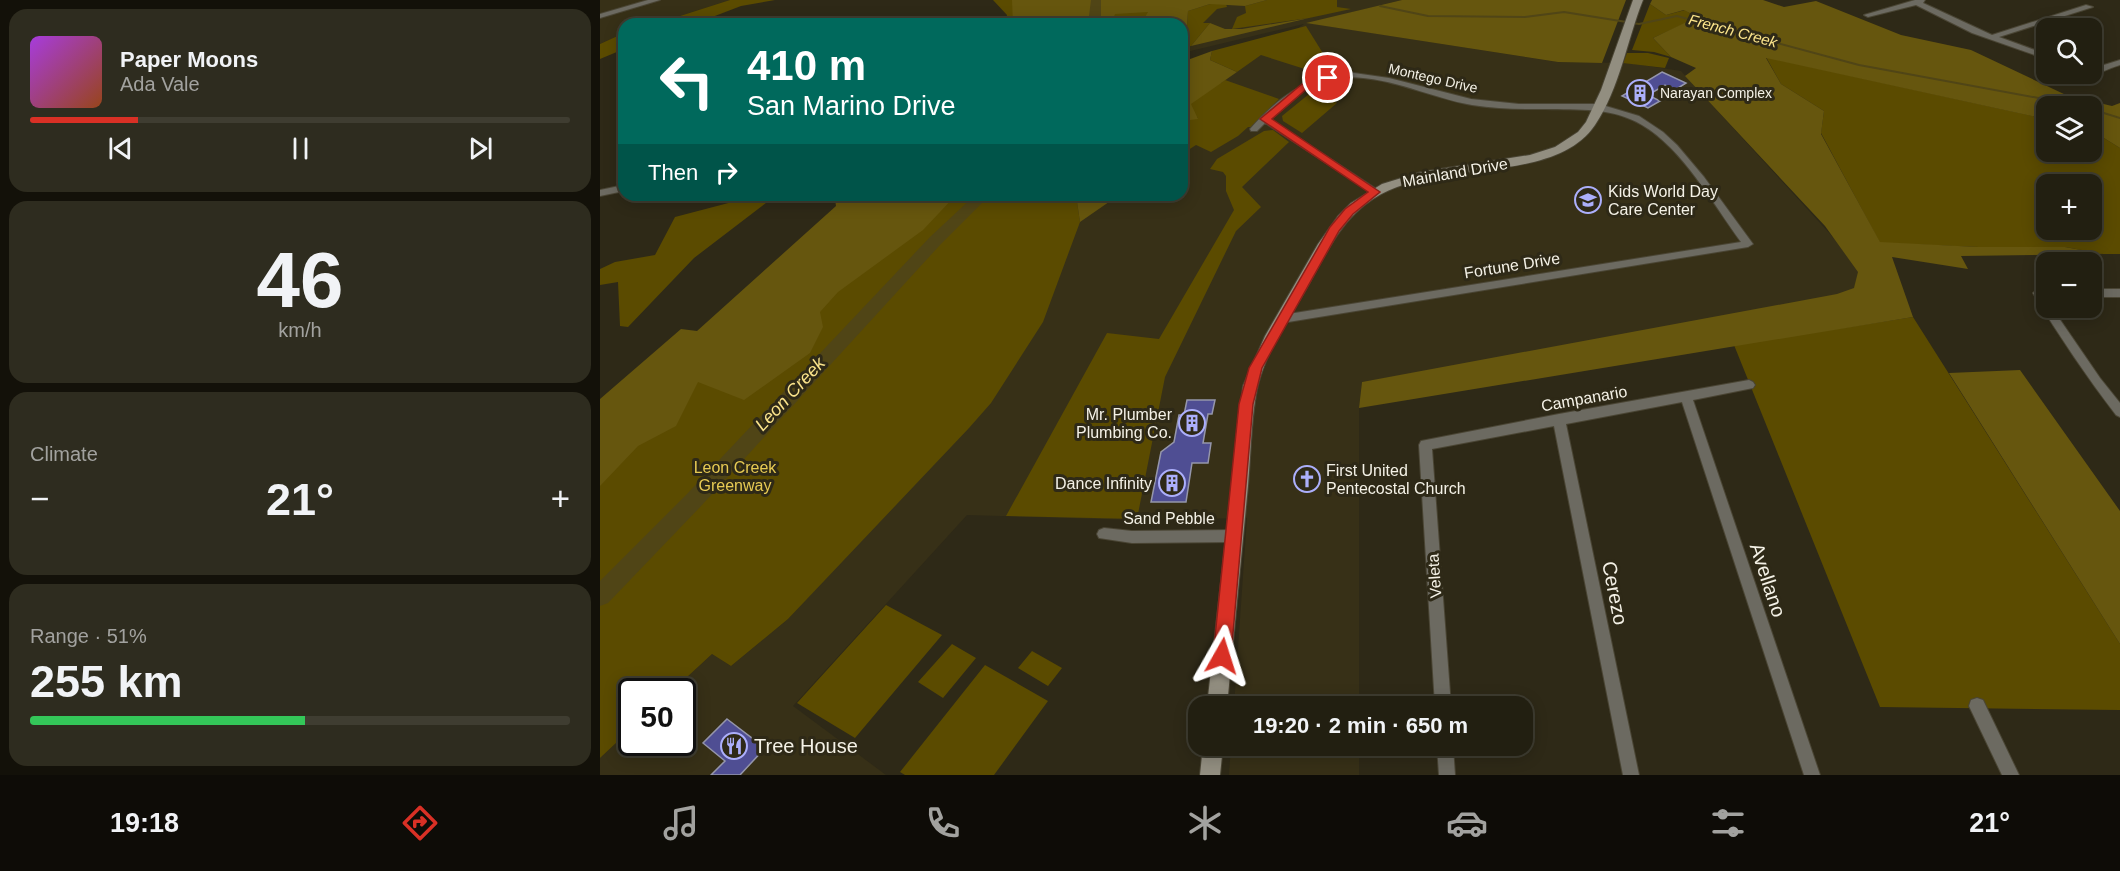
<!DOCTYPE html>
<html lang="en">
<head>
<meta charset="utf-8">
<style>
	:root { --surface:#221f11; --page:#2e2c1f; --text:#f1f3f6; --muted:#a2a29f; --line:#3f3d31; --accent:#d93025 }
	body { margin:0; font-family:Helvetica,sans-serif; background:var(--page); color:var(--text); height:100vh; display:flex; flex-direction:column; font-size:22px; white-space:nowrap }
	* { box-sizing:border-box; margin:0 }
	p { font-size:20px; color:var(--muted) }
	.icon { flex:none; width:33px; height:33px; fill:none; stroke:currentColor; stroke-width:2; stroke-linecap:round; stroke-linejoin:round }
	.map { position:relative; flex:1; overflow:hidden }
	.sheet { display:flex; flex-direction:column; gap:9px; padding:9px; background:#131109; width:600px }
	.sheet>* { flex:none }
	.hud { position:absolute; left:18px; top:18px; width:570px; height:183px; border-radius:18px; box-shadow:0 3px 15px #0003,0 0 0 2px var(--line); background:#00695c; color:#fff; overflow:hidden }
	.fabs { position:absolute; left:1436px; top:18px; display:grid; gap:12px }
	.fabs a { display:grid; place-items:center; width:66px; height:66px; border-radius:12px; background:var(--surface); box-shadow:0 3px 15px #0003,0 0 0 2px var(--line); font-size:30px }
	.speed { position:absolute; left:18px; top:678px; display:flex; gap:12px; font-size:30px; font-weight:700; text-align:center }
	.speed>* { display:grid; place-content:center; width:78px; height:78px; border-radius:50%; background:var(--surface); box-shadow:0 3px 15px #0003,0 0 0 2px var(--line); line-height:1 }
	.speed .limit { border:3px solid #111; border-radius:9px; background:#fff; color:#111 }
	.pin { position:absolute; display:grid; place-items:center; width:51px; height:51px; color:#fff; margin:-26px; border:3px solid #fff; border-radius:50%; box-shadow:0 2px 6px #0007 }
	.me { position:absolute; width:66px; margin:-33px; rotate:6deg; stroke-linejoin:round; filter:drop-shadow(0 0 4px #0008) }
	.turn { display:flex; align-items:center; gap:21px; height:126px; padding:0 30px; font-size:27px }
	.turn .icon { width:78px; height:78px; stroke-width:2.5 }
	.turn b { display:block; font-size:42px; line-height:51px }
	.then { display:flex; align-items:center; height:57px; padding:0 30px; background:#0003; gap:12px; font-size:22px }
	.big { font-size:45px; font-weight:600; line-height:1.1 }
	.sheet .card { flex:1; display:flex; flex-direction:column; justify-content:center; gap:9px; min-width:0; padding:0 21px; border-radius:18px; background:var(--page) }
	.sheet .dial { align-items:center; gap:0 }
	.dial b { font-size:78px; line-height:1 }
	.song { display:flex; align-items:center; gap:18px }
	.cover { width:72px; height:72px; border-radius:9px; background:linear-gradient(135deg,hsl(280 70% 55%),hsl(20 70% 35%)) }
	.played { height:6px; border-radius:3px; background:linear-gradient(90deg,var(--accent) 20%,var(--line) 20%) }
	.keys { display:flex; justify-content:space-around; direction:ltr }
	.heat { display:flex; justify-content:space-between; align-items:center; font-size:33px; direction:ltr }
	.charge { height:9px; border-radius:4px; background:linear-gradient(90deg,#34c759 51%,var(--line) 0) }
	.trip { position:absolute; left:588px; top:696px; width:345px; height:60px; border-radius:18px; background:var(--surface); box-shadow:0 3px 15px #0003,0 0 0 2px var(--line); font-weight:600; line-height:60px; text-align:center }
	.menu { display:flex; height:96px; justify-content:space-around; align-items:center; background:#0e0c07; color:var(--muted) }
	.menu .icon { width:42px; height:42px }
	.menu .current { color:var(--accent) }
	.menu b { font-size:27px; color:var(--text) }
	main { display:flex; flex:1; min-height:0 }
	.map>svg:first-child { display:block }
	.built { fill:#373017 }
	.green { fill:#5b4b00; fill-rule:evenodd }
	.forest { fill:#66560e }
	.lines { fill:none; stroke-linecap:round; stroke-linejoin:round }
	.stream { stroke:#504516; stroke-width:2 }
	.river { fill:#504516; fill-rule:evenodd }
	.building { fill:#4f4e93; stroke:#9596ab; stroke-width:1.5 }
	.minor-casing { stroke:#4a4534; stroke-width:2 }
	.secondary-casing { stroke:#4a4534; stroke-width:2 }
	.minor { fill:#6c6a61; fill-rule:evenodd }
	.secondary { fill:#928e80; fill-rule:evenodd }
	.route { fill:#d93025; stroke:#8d1f18; stroke-width:1.5 }
	.labels { text-anchor:middle; stroke-width:6; stroke-linejoin:round; paint-order:stroke }
	.far-street-label { font-size:14px; fill:#f4f1e6; stroke:#2e2917 }
	.far-poi-label { font-size:14px; fill:#f4f1e6; stroke:#2e2917; text-anchor:start }
	.far-water-label { font-size:15px; font-style:italic; fill:#fbe48b; stroke:#2e2917 }
	.street-label { font-size:16px; fill:#f4f1e6; stroke:#2e2917 }
	.poi-label { font-size:16px; fill:#f4f1e6; stroke:#2e2917; text-anchor:start }
	.park-label { font-size:16px; fill:#e7ca53; stroke:#2e2917 }
	.water-label { font-size:18px; font-style:italic; fill:#fbe48b; stroke:#2e2917 }
	.near-street-label { font-size:20px; fill:#f4f1e6; stroke:#2e2917 }
	.near-poi-label { font-size:20px; fill:#f4f1e6; stroke:#2e2917; text-anchor:start }
</style>
</head>
<body>
<main>
<section class="sheet">
<div class="card">
<div class="song"><i class="cover"></i><div><b>Paper Moons</b><p>Ada Vale</p></div></div>
<div class="played"></div>
<div class="keys"><svg class="icon" aria-label="previous" viewBox="0 0 24 24"><path d="M18 5L8 12l10 7zM5 5v14"/></svg><svg class="icon" aria-label="pause" viewBox="0 0 24 24"><path d="M8 5v14M16 5v14"/></svg><svg class="icon" aria-label="next" viewBox="0 0 24 24"><path d="M6 5l10 7-10 7zM19 5v14"/></svg></div>
</div>
<div class="card dial"><b>46</b><p>km/h</p></div>
<div class="card"><p>Climate</p>
<div class="heat"><a>−</a><b class="big">21°</b><a>+</a></div>
</div>
<div class="card"><p>Range · 51%</p><b class="big">255 km</b><div class="charge"></div></div>
</section>
<div class="map">
<svg width="1520" height="775" viewBox="0 0 1520 775">
	<rect width="100%" height="100%" fill="#2e2917"/>
	<path class="built" d="M0 0H130L55 24H24V33L0 44Z
		M553 0H802L708 23 958 62 1028 63 1081 71 1284 293 762 382 759 409V706H634L647 518 535 520 367 515 193 706 286 775H0V758L31 729 32 742H82V692L72 691 112 654 131 666 188 619 304 493 474 195H582V111L704 24 582 53V24Z
		M631 746H759V775H629Z"/>
	<path class="green" d="M130 0H175L141 6 94 24H55Z
		M393 0H553L561 24H405L407 15Z
		M667 0H737V7L751 9 709 18 632 29 637 17 646 13 645 6Z
		M610 4H626L627 7 617 9 603 23H610L591 46 582 48V30L587 26 588 11Z
		M1050 4 1066 15 1085 10 1097 18 1053 38 1071 57 1054 52 1032 50Z
		M706 26 729 63 711 71 661 55 637 72 610 60 612 51Z
		M24 33V49L0 59V44Z
		M1027 53H1048L1069 58 1065 68 1023 63Z
		M1166 57 1446 119V152H1491V130L1520 148V254H1503L1465 247H1378L1280 243 1221 133 1224 111 1181 84ZM1446 184H1491V230H1446Z
		M582 61 621 83 625 80 679 99 652 127H648L638 136 611 152 596 145 582 154V119L598 118 582 111Z
		M714 90 737 103 702 133 683 121 682 116Z
		M673 130 689 142 642 187 661 207 636 231 565 377 537 519 406 516 507 333 559 339 634 210 626 191V176L623 172 610 169 617 159 664 131Z
		M159 195 175 196 94 258 28 327 20 326 18 282 0 285V269L15 262 55 255 75 217Z
		M252 195H476L480 222 443 322 391 403 369 428 188 619 131 666 112 654 72 691 32 692 31 729 0 758V408L116 320Z
		M1313 317 1520 644V710L1280 707 1134 345Z
		M286 605 342 635 255 738 197 703Z
		M352 644 376 658 343 698 318 682Z
		M432 651 462 668 448 686 418 668Z
		M385 665 448 701 394 775H305L300 772Z"/>
	<path class="forest" d="M412 0H667L645 6 610 4 588 11 587 26 582 30V24H541L548 12 515 14 511 24H413Z
		M802 0H1026L1002 63 958 62 706 23Z
		M1052 0H1163L1184 7 1216 1 1301 35 1371 50 1466 95 1512 106 1520 103V148L1491 130V106H1446V119L1166 58 1181 84 1224 111 1221 134 1280 242 1378 247H1465L1503 254 1361 256 1368 269 1292 257 1313 317 759 408 762 382 1237 294 1254 288 1258 272 1225 226 1085 76 1096 68 1071 57 1053 38 1097 17 1084 10 1066 15 1050 4Z
		M709 18 591 46 610 23 625 29H642Z
		M612 51 610 60 637 72 591 104 598 119 582 121V62Z
		M243 195H356L323 230 238 292 220 312 223 327 210 353 144 400 98 382 76 426 38 446 0 486V399L81 329 97 331 236 206 235 199Z
		M476 195H519L480 222Z
		M1420 370 1520 511V644L1349 373Z"/>
	<g class="lines">
		<path class="stream" d="M780 6 828 16 925 17 964 12 1039 24 1077 16 1259 65 1482 106
			M1491 109 1520 118"/>
		<path class="river" d="M491 0H501V16L505 24H493L489 16Z
			M375 195H390L340 245 102 505 8 603 0 606V581L88 493 330 237Z"/>
	</g>
	<path class="building" d="M1062 72 1086 83 1075 90 1065 85 1048 95 1060 101 1048 108 1022 96Z
		M587 400H615L612 414H608L603 443H611L608 463H592L586 502H551L561 452 574 442 579 415H584Z
		M127 719 165 748 140 775H111L125 761 103 743Z"/>
	<g class="lines">
		<defs>
			<path id="minor" d="M48 0H60L0 18V14Z
				M1315 0H1325L1323 3 1392 35 1486 5 1493 7 1399 37 1446 54V59L1372 33 1316 5 1268 17 1264 15Z
				M1520 60V65C1506 69 1487 81 1474 74H1491V69Z
				M747 72 789 78 871 99 919 104H999L1039 116 1063 132 1077 145 1104 177 1153 244 1148 247 682 323 678 322 676 319 682 315 1141 242C1113 204 1083 149 1042 125 1012 107 978 110 945 109 920 109 896 109 872 105 826 97 778 70 730 79 706 84 687 102 670 119L778 190V194L775 195 665 123 657 131H651L650 129C677 98 705 78 747 72Z
				M24 185V191L0 196V190Z
				M1438 289C1447 292 1446 300 1446 308H1452L1500 378 1520 403V417L1516 415C1486 376 1458 334 1433 293Z
				M1491 289H1520V297H1491Z
				M1149 380 1153 382 1155 385 1153 388 1093 400 1220 775H1204L1082 402 966 424 1039 775H1023L954 426 832 449 851 706H835L819 445 821 441 959 414Z
				M504 528 532 531 634 530 639 532 641 536 639 540 634 542 532 543 499 538 497 534 499 530Z
				M1377 698 1383 700 1419 775H1402L1369 706 1371 700Z
				M837 746H853L855 775H839Z"/>
			<path id="secondary" d="M1033 0H1043C1027 40 1020 88 995 125 954 186 834 158 773 199 742 219 727 251 710 282 692 315 667 348 658 385 651 414 651 455 648 486 641 559 634 633 627 706H607L643 386 665 336 718 244 738 216 751 203 782 184 821 172 930 155 955 147 978 132 986 122 1001 90Z
				M603 746H623L620 775H600Z"/>
		</defs>
		<use href="#minor" class="minor-casing"/>
		<use href="#secondary" class="secondary-casing"/>
		<use href="#minor" class="minor"/>
		<use href="#secondary" class="secondary"/>
	</g>
	<path class="route" d="M724 76 732 78 708 88 672 119 780 192 753 214 739 231 662 368 653 404 631 656 628 662 622 664 616 662 613 656 639 404 649 368 730 227 745 209 768 192 660 119 702 84Z"/>
	<defs>
		<symbol id="building-ring" viewBox="-11 -11 22 22"><circle r="9.5" fill="#2e2917" stroke="#acaffb" stroke-width="1.5"/><path d="M-4-6H4V6H1V3H-1V6H-4ZM-2.5-4.3h1.7v1.8h-1.7ZM.8-4.3h1.7v1.8H.8ZM-2.5-1h1.7V.8h-1.7ZM.8-1h1.7V.8H.8Z" fill="#acaffb"/></symbol>
		<symbol id="school-ring" viewBox="-11 -11 22 22"><circle r="9.5" fill="#2e2917" stroke="#acaffb" stroke-width="1.5"/><path d="M0-5L7-2L0 1L-7-2ZM-4 1L0 2.5L4 1V4Q0 6-4 4Z" fill="#acaffb"/></symbol>
		<symbol id="church-ring" viewBox="-11 -11 22 22"><circle r="9.5" fill="#2e2917" stroke="#acaffb" stroke-width="1.5"/><path d="M-1.2-6h2.4v3.5h3.3v2.4h-3.3V6h-2.4V-.1h-3.3v-2.4h3.3Z" fill="#acaffb"/></symbol>
		<symbol id="restaurant-ring" viewBox="-11 -11 22 22"><circle r="9.5" fill="#2e2917" stroke="#acaffb" stroke-width="1.5"/><path d="M-5-6h1v4h1v-4h1v4h1v-4h1v5L-1.5 .5V6h-2V.5L-5-1ZM5-6V6H3V1.5H1.5Q1.5-4 5-6Z" fill="#acaffb"/></symbol>
	</defs>
	<g fill-rule="evenodd">
		<use href="#building-ring" x="1025" y="78" width="30" height="30"/>
		<use href="#school-ring" x="973" y="185" width="30" height="30"/>
		<use href="#building-ring" x="577" y="408" width="30" height="30"/>
		<use href="#church-ring" x="692" y="464" width="30" height="30"/>
		<use href="#building-ring" x="557" y="468" width="30" height="30"/>
		<use href="#restaurant-ring" x="119" y="731" width="30" height="30"/>
	</g>
	<g class="labels">
		<g class="far-street-label">
			<text transform="translate(833 78) rotate(13)" y="5">Montego Drive</text>
		</g>
		<g class="far-poi-label">
			<text x="1060" y="98">Narayan Complex</text>
		</g>
		<g class="far-water-label">
			<text transform="translate(1133 31) rotate(15)" y="5">French Creek</text>
		</g>
		<g class="street-label">
			<text transform="translate(855 172) rotate(-10)" y="6">Mainland Drive</text>
			<text transform="translate(912 265) rotate(-9)" y="6">Fortune Drive</text>
			<text transform="translate(984 398) rotate(-10)" y="6">Campanario</text>
			<text x="569" y="524">Sand Pebble</text>
			<text transform="translate(834 576) rotate(-94)" y="6">Veleta</text>
		</g>
		<g class="poi-label">
			<text x="1008" y="197">Kids World Day<tspan x="1008" dy="18">Care Center</tspan></text>
			<text x="572" y="420" text-anchor="end">Mr. Plumber<tspan x="572" dy="18">Plumbing Co.</tspan></text>
			<text x="726" y="476">First United<tspan x="726" dy="18">Pentecostal Church</tspan></text>
			<text x="552" y="489" text-anchor="end">Dance Infinity</text>
		</g>
		<g class="park-label">
			<text x="135" y="473">Leon Creek<tspan x="135" dy="18">Greenway</tspan></text>
		</g>
		<g class="water-label">
			<text transform="translate(190 394) rotate(-47)" y="6">Leon Creek</text>
		</g>
		<g class="near-street-label">
			<text transform="translate(1168 580) rotate(72)" y="7">Avellano</text>
			<text transform="translate(1015 593) rotate(79)" y="7">Cerezo</text>
		</g>
		<g class="near-poi-label">
			<text x="154" y="753">Tree House</text>
		</g>
	</g>
</svg>
<div class="fabs">
<a><svg class="icon" aria-label="search" viewBox="0 0 24 24"><circle cx="10" cy="10" r="6"/><path d="M15 15l6 6"/></svg></a>
<a><svg class="icon" aria-label="layers" viewBox="0 0 24 24"><path d="M12 4l9 5-9 5-9-5zM3 14l9 5 9-5"/></svg></a>
<a>+</a>
<a>−</a>
</div>
<div class="speed"><div class="limit">50</div></div>
<div class="pin" style="left:728px;top:78px;background:#d93025"><svg class="icon" aria-label="arrive" viewBox="0 0 24 24"><path d="M6 21V4h12l-3 4 3 4H6"/></svg></div>
<svg class="me" style="left:622px;top:656px" viewBox="-20 -20 40 40"><path d="M0-17L14 15 0 8-14 15z" fill="#d93025" stroke="#fff" stroke-width="4"/></svg>
<div class="trip">19:20 · 2 min · 650 m</div>
<div class="hud">
<div class="turn"><svg class="icon" aria-label="left" viewBox="0 0 24 24"><path d="M17 20v-9H6M10 6l-5 5 5 5"/></svg><div><b>410 m</b>San Marino Drive</div></div>
<div class="then">Then<svg class="icon" aria-label="right" viewBox="0 0 24 24"><path d="M7 20v-9h11M14 6l5 5-5 5"/></svg></div>
</div>
</div>
</main>
<nav class="menu">
<b>19:18</b>
<svg class="icon current" aria-label="directions" viewBox="0 0 24 24"><path d="M12 3l9 9-9 9-9-9zM9 14v-3h6M13 9l2 2-2 2"/></svg>
<svg class="icon" aria-label="music" viewBox="0 0 24 24"><path d="M9 18V5l10-2v13"/><circle cx="6" cy="18" r="3"/><circle cx="16" cy="16" r="3"/></svg>
<svg class="icon" aria-label="phone" viewBox="0 0 24 24"><path d="M5 4h4l2 5-3 2q2 4 5 5l2-3 5 2v4C11 20 4 13 5 4z"/></svg>
<svg class="icon" aria-label="climate" viewBox="0 0 24 24"><path d="M12 3v18M4 7l16 10M4 17L20 7"/></svg>
<svg class="icon" aria-label="car" viewBox="0 0 24 24"><path d="M5 17H2v-5l4-1 3-4h7l3 4 3 1v5h-3M9 17h6M6 11h13"/><circle cx="7" cy="17" r="2"/><circle cx="17" cy="17" r="2"/></svg>
<svg class="icon" aria-label="filters" viewBox="0 0 24 24"><path d="M4 7h16M4 17h16"/><circle cx="9" cy="7" r="2"/><circle cx="15" cy="17" r="2"/></svg>
<b>21°</b>
</nav>
</body>
</html>
